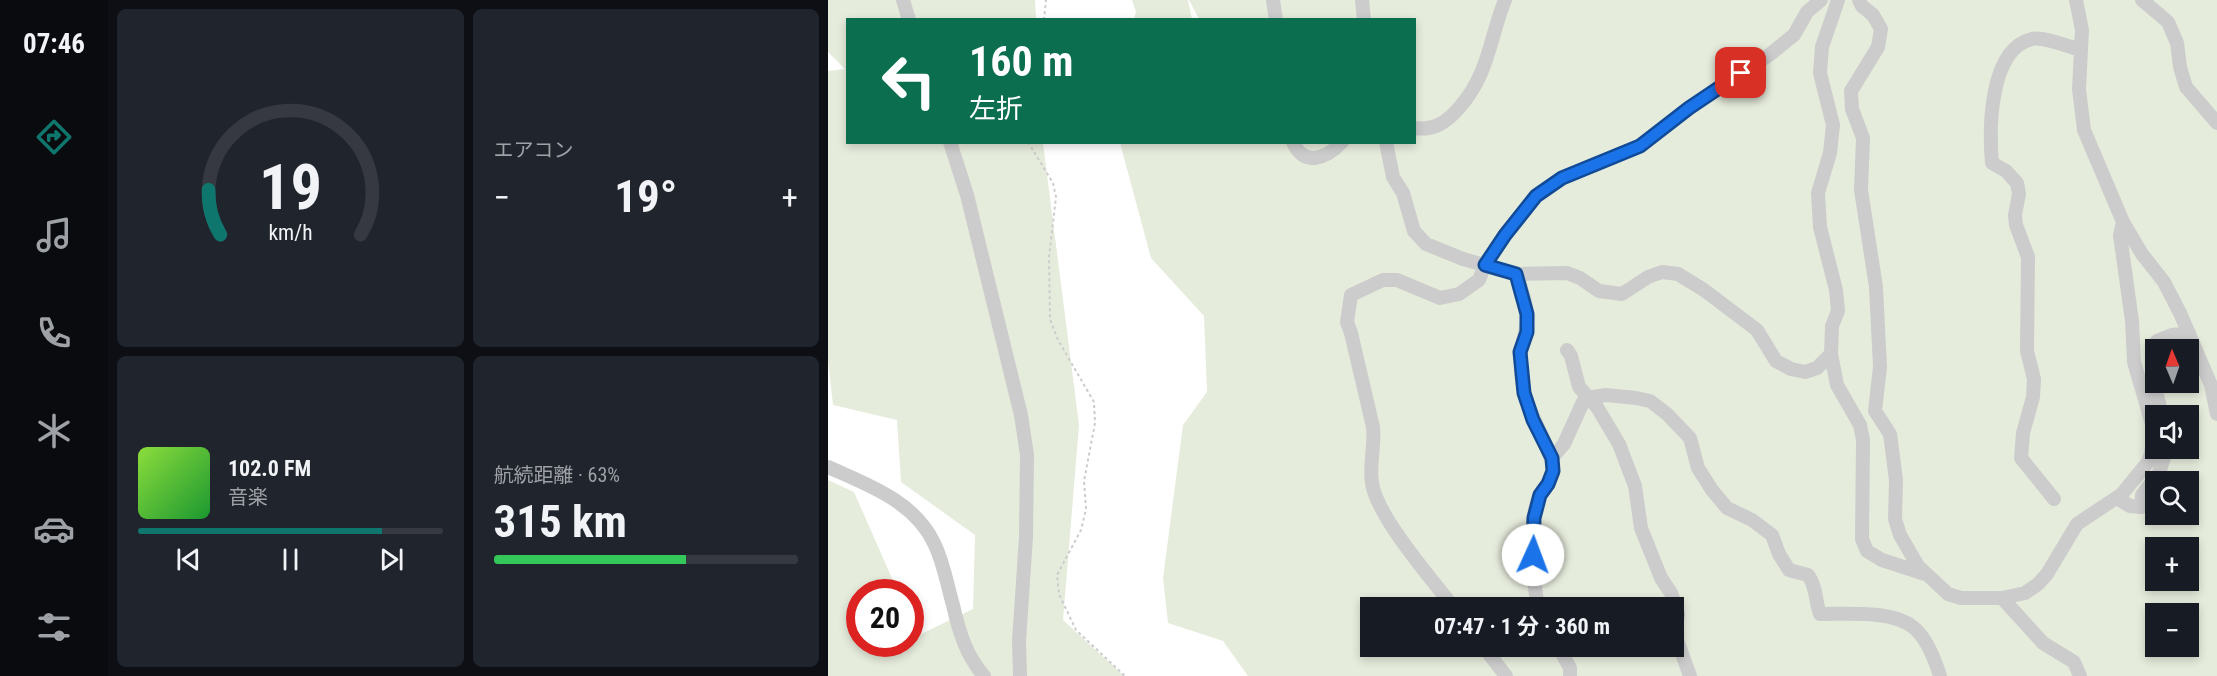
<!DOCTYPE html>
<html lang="ja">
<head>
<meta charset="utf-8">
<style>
	:root { --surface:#171b24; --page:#20242c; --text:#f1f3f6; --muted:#9ea1a6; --line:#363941; --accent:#0f766e }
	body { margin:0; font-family:"Roboto Condensed","Noto Sans JP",sans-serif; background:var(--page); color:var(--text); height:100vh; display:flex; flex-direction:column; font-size:22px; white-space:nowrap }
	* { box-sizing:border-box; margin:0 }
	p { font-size:20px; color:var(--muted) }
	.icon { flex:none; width:33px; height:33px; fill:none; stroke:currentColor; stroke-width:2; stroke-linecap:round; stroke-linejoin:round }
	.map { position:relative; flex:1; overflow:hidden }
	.drawer { display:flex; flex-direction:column; gap:9px; padding:9px; background:#0d0f14; width:720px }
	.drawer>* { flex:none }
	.hud { position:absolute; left:18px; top:18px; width:570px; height:126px; border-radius:0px; box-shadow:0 3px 9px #0003; background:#0b6e4f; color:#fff; overflow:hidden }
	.needle { width:39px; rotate:358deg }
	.buttons { position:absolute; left:1317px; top:339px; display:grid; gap:12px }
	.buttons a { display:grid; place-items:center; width:54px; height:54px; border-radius:0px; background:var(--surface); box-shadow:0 3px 9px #0003; font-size:30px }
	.speed { position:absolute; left:18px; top:579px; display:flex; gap:12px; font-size:30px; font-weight:700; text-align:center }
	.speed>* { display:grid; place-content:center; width:78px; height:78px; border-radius:50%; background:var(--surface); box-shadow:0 3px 9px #0003; line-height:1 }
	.speed .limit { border:9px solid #d22; background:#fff; color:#111 }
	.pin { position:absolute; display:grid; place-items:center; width:51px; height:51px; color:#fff; margin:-26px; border-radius:12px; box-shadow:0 3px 9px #0006 }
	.me { position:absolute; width:66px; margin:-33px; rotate:2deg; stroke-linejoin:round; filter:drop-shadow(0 0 4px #0008) }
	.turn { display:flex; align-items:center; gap:21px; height:126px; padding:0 24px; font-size:27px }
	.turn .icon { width:78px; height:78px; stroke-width:2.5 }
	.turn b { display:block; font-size:42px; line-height:51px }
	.big { font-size:45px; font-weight:700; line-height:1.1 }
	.drawer .card { flex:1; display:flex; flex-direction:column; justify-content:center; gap:9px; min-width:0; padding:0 21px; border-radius:9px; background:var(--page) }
	.drawer .dial { align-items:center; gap:0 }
	.dial svg { height:156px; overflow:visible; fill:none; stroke:var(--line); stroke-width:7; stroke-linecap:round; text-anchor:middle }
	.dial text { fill:var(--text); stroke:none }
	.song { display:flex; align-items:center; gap:18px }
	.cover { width:72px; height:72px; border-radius:9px; background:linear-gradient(135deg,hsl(90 70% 55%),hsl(130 70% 35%)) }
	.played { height:6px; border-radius:3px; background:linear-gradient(90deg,var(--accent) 80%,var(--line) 80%) }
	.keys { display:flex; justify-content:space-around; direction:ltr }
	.heat { display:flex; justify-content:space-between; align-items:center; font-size:33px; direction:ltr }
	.charge { height:9px; border-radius:4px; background:linear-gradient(90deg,#34c759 63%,var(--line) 0) }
	.drawer .tiles { flex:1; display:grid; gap:9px; grid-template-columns:repeat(2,1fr) }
	.trip { position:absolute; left:532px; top:597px; width:324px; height:60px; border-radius:0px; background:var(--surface); box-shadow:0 3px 9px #0003; font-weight:700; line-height:60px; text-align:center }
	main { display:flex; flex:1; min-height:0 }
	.dock { display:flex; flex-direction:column; width:108px; justify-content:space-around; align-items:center; background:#090b0e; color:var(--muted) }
	.dock .icon { width:42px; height:42px }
	.dock .current { color:var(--accent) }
	.dock b { font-size:27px; color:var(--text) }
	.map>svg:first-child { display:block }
	.green { fill:#e6ecdc; fill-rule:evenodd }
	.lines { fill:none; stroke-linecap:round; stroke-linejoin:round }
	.path { stroke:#ccc; stroke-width:2; stroke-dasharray:3 3; stroke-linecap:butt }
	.minor { stroke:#ccc; stroke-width:14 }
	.route-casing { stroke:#114b97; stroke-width:15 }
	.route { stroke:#1a73e8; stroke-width:10 }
</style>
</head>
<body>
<main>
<nav class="dock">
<b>07:46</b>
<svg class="icon current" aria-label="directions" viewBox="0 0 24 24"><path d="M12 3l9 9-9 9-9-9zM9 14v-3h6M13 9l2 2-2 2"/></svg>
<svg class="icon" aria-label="music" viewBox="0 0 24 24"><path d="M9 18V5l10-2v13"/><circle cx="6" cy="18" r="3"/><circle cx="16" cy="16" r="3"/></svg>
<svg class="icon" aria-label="phone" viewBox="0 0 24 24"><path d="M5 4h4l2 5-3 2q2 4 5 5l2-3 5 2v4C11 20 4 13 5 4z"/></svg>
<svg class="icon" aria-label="climate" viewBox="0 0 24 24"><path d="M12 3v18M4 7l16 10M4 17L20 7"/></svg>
<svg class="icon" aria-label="car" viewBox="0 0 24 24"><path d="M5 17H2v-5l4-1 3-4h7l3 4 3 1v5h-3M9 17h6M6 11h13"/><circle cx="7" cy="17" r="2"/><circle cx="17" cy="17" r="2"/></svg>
<svg class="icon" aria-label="filters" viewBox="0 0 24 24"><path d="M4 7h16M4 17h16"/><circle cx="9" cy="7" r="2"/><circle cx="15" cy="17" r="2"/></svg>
</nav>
<section class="drawer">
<div class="tiles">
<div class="card dial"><svg viewBox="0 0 100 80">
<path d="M14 69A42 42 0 1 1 86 69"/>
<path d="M14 69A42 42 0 0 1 8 46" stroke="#0f766e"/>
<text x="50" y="56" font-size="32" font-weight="700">19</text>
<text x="50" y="72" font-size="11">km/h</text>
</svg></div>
<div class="card"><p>エアコン</p>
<div class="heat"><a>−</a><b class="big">19°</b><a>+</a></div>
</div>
<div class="card">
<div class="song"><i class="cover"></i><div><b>102.0 FM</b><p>音楽</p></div></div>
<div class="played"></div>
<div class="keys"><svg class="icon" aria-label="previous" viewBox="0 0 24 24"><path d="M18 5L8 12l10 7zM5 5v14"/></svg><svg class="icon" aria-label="pause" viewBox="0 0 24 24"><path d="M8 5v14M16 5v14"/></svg><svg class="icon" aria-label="next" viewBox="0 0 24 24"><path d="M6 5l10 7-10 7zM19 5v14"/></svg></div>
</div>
<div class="card"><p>航続距離 · 63%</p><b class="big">315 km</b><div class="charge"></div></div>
</div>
</section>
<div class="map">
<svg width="1389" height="676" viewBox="0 0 1389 676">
	<rect width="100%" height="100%" fill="#fff"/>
	<path class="green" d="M0 0H207L208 19 20 20V142L215 143 251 425 235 620 296 676H0V480L26 492 70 592H32V644H82L83 622 89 636 145 609 147 535 73 482 69 420 5 405 0 361V71L17 69 0 52Z
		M304 0H360L364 19H306L308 12Z
		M361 0H1389V676H420L395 641 340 623 335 578 355 425 379 392 376 316 323 258 292 143 586 142V20L371 19ZM1328 350H1360V382H1328ZM1328 416H1360V448H1328ZM1328 482H1360V514H1328ZM1328 548H1360V580H1328ZM543 608H846V646H543ZM1328 614H1360V646H1328Z"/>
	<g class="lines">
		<path class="path" d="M216 20 218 0
			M200 142 225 183 228 197 221 257 222 319 230 340 266 402 267 423 256 481 258 509 253 530 229 575 231 594 248 630 297 676"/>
		<path class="minor" d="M75 0 81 20
			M445 0 448 20
			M534 0 536 20
			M1010 0 994 47 992 73 1005 125 1002 153 990 193 992 227 1008 290 1010 311 1004 326 1003 354 1009 385 1032 425 1035 440 1034 539 1039 551 1054 560 1097 574
			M1031 0 1034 6 1045 15 1053 29 1050 47 1023 91 1024 109 1035 138 1033 190 1048 287 1052 367 1047 411 1062 434 1068 480 1067 519 1072 535 1090 566 1120 594 1133 598H1174L1215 643 1246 662 1252 676
			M1248 0 1254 30 1251 89 1256 130 1295 222 1314 254 1336 282 1352 313 1383 385 1389 414
			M1314 0 1340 22 1349 43 1352 67 1358 87 1389 123
			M586 128C606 131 619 122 631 108 661 74 661 40 677 0
			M122 142 139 195 193 415 199 455 198 537 191 641 192 676
			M465 142C476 168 499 158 514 142
			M558 142 565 177 575 193 586 231 598 244 635 259 689 274 739 273 752 278 771 291 794 294 820 277 834 272 850 274 876 290 929 330 948 361 963 369 977 372 989 368 1003 354
			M689 274C692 287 698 300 699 314 701 328 693 340 693 354 692 366 694 383 697 395 701 413 727 457 725 471 724 481 716 486 712 494 699 521 705 579 710 608
			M739 350 743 356 751 387 769 407 791 444 807 486 813 528 833 578 843 593 850 614 847 634 862 676
			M1334 416C1329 391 1317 365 1329 341L1344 335 1361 333
			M724 458 736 444 755 402 765 397 778 395 808 398 822 401 839 414 862 438 870 468 884 490 899 508 924 520 944 535 951 554 961 570 980 575C989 587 987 601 992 614 1019 614 1063 610 1085 627 1098 637 1107 660 1112 676
			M0 467C40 485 86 501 106 543 116 563 119 585 125 605 131 632 138 655 156 676
			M1289 498 1302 506 1313 507 1314 495 1331 473 1339 448
			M1226 499 1193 458 1195 433 1205 397 1206 379 1199 351 1200 257 1188 225 1187 215 1191 194 1189 183 1178 171 1164 163C1161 129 1161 49 1204 39 1214 36 1242 47 1253 50
			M1174 598 1197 593 1210 584 1219 574 1249 524 1294 494 1320 462 1323 454 1326 431 1306 362 1304 321 1292 235 1295 222
			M626 608C603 578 549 517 544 483 541 464 547 446 545 427L523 333 519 322 523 295 555 280H569L612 298 631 294 651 280 657 265 677 235 708 196 734 178 812 146 861 108 941 55 966 35 979 12 993 0
			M655 646 678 676
			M730 646 742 668V676"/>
	</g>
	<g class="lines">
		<defs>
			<path id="route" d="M705 555 706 518 712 495 720 484 725 471 724 458 705 420 696 393 692 352 699 332V314L688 274 657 265 677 235 708 196 734 178 812 146 861 108 913 73"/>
		</defs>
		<use href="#route" class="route-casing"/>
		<use href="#route" class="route"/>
	</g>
</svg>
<div class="buttons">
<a><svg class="needle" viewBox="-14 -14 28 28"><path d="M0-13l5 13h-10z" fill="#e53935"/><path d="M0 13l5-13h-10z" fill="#9ea1a6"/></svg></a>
<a><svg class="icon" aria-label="sound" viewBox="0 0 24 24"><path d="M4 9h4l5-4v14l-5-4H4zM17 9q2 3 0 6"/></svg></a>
<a><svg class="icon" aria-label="search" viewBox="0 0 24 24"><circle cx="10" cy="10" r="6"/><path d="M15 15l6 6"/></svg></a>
<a>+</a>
<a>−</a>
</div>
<div class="speed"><div class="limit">20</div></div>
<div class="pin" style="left:913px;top:73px;background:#d93025"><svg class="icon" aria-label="arrive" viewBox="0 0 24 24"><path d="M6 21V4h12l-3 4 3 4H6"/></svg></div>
<svg class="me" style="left:705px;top:555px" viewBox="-20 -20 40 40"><circle r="19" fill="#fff"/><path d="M0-13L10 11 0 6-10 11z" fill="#1a73e8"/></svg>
<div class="trip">07:47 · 1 分 · 360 m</div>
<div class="hud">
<div class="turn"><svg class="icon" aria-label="left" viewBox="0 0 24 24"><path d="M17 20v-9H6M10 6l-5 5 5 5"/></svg><div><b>160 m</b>左折</div></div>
</div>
</div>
</main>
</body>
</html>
